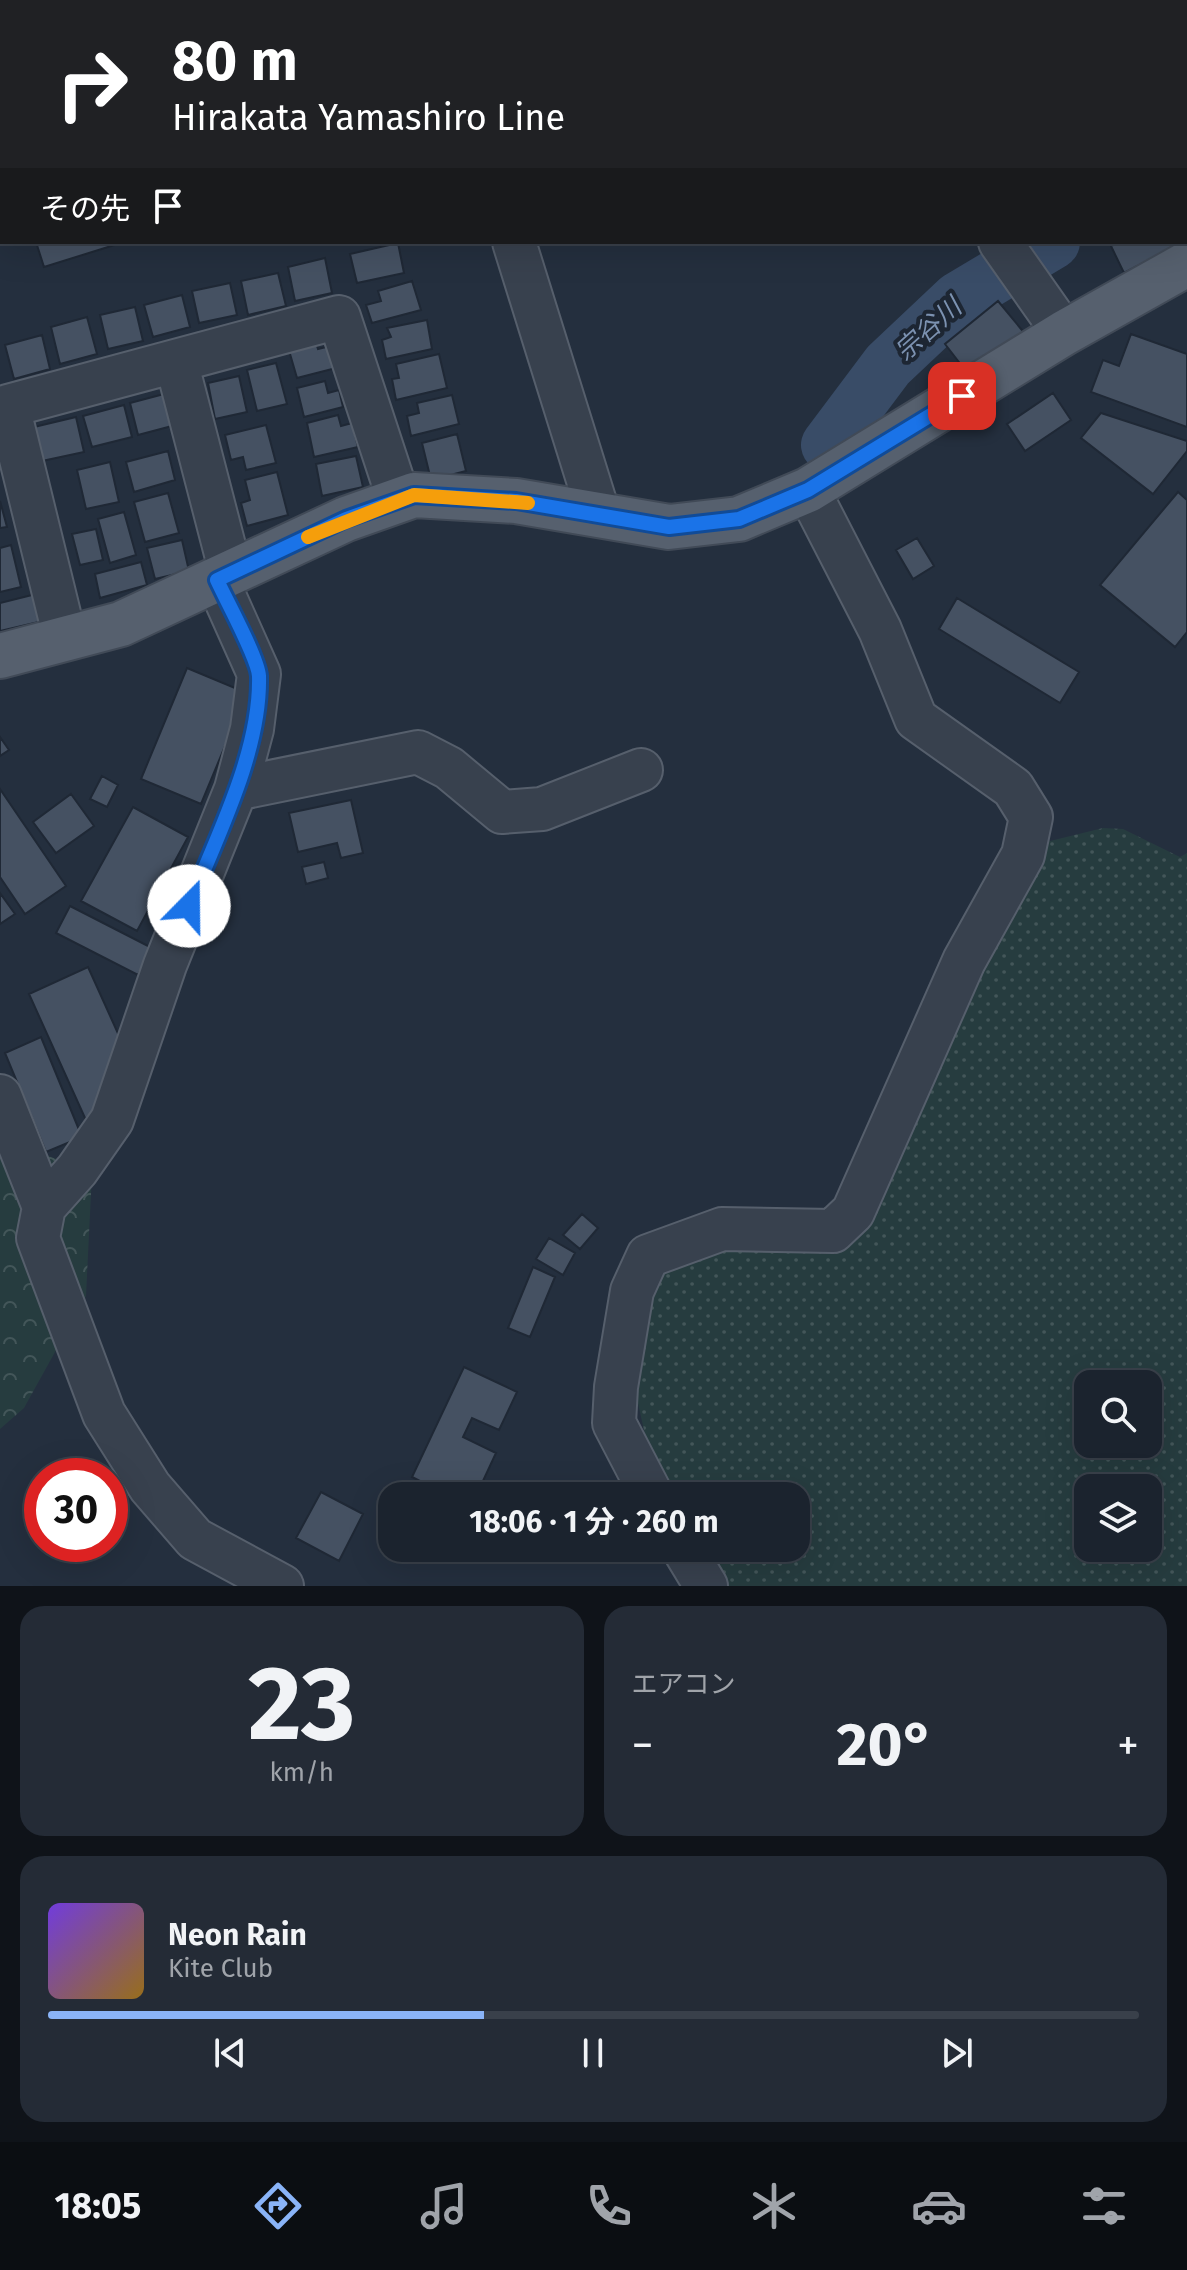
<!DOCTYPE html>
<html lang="ja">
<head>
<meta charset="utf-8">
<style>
	:root { --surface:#1b232e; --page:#242b36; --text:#f1f3f6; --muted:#a0a4aa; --line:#39404a; --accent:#8ab4f8 }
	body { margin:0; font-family:"Fira Sans","Noto Sans JP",sans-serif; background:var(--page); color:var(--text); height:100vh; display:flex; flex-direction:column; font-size:30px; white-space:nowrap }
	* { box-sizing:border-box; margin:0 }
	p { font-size:26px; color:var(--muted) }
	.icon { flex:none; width:44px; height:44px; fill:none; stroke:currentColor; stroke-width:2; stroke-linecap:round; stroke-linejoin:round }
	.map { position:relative; height:1586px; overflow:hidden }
	.details { display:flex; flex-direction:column; gap:20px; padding:20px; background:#0f1319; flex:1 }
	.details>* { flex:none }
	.hud { position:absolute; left:0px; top:0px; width:1188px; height:244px; box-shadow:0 8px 32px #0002,0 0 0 2px var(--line); background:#202124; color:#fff; overflow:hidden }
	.fabs { position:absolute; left:1074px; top:1370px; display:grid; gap:16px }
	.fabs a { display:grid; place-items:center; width:88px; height:88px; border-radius:16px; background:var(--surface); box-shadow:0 8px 32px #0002,0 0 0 2px var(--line); font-size:40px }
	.speed { position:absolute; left:24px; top:1458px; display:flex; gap:16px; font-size:40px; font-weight:700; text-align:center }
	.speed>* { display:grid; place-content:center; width:104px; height:104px; border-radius:50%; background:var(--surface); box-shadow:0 8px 32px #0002,0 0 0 2px var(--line); line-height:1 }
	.speed .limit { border:12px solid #d22; background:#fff; color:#111 }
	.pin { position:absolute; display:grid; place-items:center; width:68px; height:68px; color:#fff; margin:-34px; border-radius:16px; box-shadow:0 4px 12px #0006 }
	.me { position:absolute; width:88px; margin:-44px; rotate:22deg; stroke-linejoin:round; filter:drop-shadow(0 0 6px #0008) }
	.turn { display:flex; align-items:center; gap:28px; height:168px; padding:0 40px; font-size:36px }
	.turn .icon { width:104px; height:104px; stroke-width:2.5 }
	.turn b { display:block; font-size:56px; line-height:68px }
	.then { display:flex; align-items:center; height:76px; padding:0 40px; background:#0003; gap:16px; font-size:30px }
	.big { font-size:60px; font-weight:700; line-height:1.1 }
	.details .tile { flex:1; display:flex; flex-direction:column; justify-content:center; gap:12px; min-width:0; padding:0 28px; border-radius:24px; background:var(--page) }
	.details .dial { align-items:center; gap:0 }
	.dial b { font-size:104px; line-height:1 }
	.song { display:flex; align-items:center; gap:24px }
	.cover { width:96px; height:96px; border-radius:12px; background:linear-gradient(135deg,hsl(260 70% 55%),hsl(40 70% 35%)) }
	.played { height:8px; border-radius:4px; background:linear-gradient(90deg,var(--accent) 40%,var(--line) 40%) }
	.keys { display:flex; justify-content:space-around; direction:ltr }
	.heat { display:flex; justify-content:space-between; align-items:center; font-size:44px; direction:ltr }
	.details .tiles { flex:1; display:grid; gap:20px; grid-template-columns:1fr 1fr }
	.tile:last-child { grid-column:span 2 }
	.trip { position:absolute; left:378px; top:1482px; width:432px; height:80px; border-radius:24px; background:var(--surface); box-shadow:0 8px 32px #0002,0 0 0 2px var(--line); font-weight:700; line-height:80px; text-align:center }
	.dock { display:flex; height:128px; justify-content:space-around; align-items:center; background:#0b0e12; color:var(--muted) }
	.dock .icon { width:56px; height:56px }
	.dock .on { color:var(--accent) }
	.dock b { font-size:36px; color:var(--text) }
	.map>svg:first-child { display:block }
	.grass { fill:url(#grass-dots); fill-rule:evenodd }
	.forest { fill:url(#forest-crowns) }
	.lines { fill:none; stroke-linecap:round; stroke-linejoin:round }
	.river { stroke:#394c67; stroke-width:54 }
	.building { fill:#455162; stroke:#1f2835; stroke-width:2 }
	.minor-casing { stroke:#565f6c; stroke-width:46 }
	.major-casing { stroke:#414a57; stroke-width:48 }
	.minor { stroke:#38414e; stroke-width:42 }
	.major { stroke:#56606e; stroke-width:44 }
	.route-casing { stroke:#114b97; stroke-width:20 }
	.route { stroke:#1a73e8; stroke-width:14 }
	.slow { stroke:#f59e0b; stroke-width:14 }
	.labels { text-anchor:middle; stroke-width:8; stroke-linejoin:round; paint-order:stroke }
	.water-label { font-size:26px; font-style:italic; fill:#7c92b1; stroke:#1d2633 }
</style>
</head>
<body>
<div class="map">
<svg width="1187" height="1586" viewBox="0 0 1187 1586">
	<defs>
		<pattern id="grass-dots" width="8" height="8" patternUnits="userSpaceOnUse" patternTransform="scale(2)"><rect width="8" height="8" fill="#263c3f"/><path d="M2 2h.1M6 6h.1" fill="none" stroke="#435659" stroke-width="1.8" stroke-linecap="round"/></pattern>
		<pattern id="forest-crowns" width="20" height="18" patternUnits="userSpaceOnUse" patternTransform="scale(2)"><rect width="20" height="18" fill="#263c3f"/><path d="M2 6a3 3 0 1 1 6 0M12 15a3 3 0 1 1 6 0" fill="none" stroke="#435659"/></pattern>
	</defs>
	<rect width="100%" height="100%" fill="#242f3e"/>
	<path class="grass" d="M1103 828 1123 829 1180 857 1187 853V1586H725L704 1548H796V1496H676L646 1439 635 1390 648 1295 660 1274 686 1258 715 1250 817 1248 956 1013 1046 842ZM1088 1384H1148V1444H1088ZM1088 1488H1148V1548H1088Z"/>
	<path class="forest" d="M0 1137 92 1173 86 1296 24 1408 0 1429Z"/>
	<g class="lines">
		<path class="river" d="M1186 187 1187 186
			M828 445 888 365 958 299 1053 242"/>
	</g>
	<path class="building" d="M0 0H240L241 2H2V133Z
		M692 0H747L749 2H694Z
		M1097 0H1134L1096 2Z
		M36 242H124L44 267Z
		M1119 242H1172L1174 247 1124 273 1111 246Z
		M398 243 404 273 357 283 350 254Z
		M325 258 332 293 295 301 288 267Z
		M278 273 286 306 248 315 241 281Z
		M412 281 421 310 372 323 366 305 381 301 378 291Z
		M230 283 237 315 199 323 192 291Z
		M182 295 190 327 153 337 144 305Z
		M998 301 1026 335 972 379 945 344Z
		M135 307 143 341 108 349 100 315Z
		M87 317 97 354 60 364 51 327Z
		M427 320 432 349 386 359 382 340 391 337 387 328Z
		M1131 334 1187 354V427L1091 392 1103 360 1119 366Z
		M42 335 50 369 14 379 5 345Z
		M315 339 318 349 334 345 340 367 297 378 288 347Z
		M439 354 447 388 396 400 392 379 399 378 396 364Z
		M276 363 287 404 257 411 247 370Z
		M239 376 247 412 215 419 208 383Z
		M325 381 328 393 339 390 343 407 304 417 297 388Z
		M1053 393 1071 420 1025 451 1007 424Z
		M164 394 172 426 138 435 130 403Z
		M452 395 459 424 411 436 407 416 419 413 417 403Z
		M124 405 132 437 92 447 83 416Z
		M1101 413 1187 441V451L1153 494 1081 438Z
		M338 415 341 426 352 423 358 447 314 457 307 423Z
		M76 417 84 452 42 461 34 427Z
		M266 425 276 463 246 470 243 457 231 460 225 435Z
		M457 434 466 471 431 480 422 443Z
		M168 451 175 480 134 492 126 462Z
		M356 456 363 487 322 496 316 464Z
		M110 462 119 502 86 509 77 470Z
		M277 472 288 515 247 526 241 503 250 500 245 480Z
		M1178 492 1187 500V632L1175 647 1100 585Z
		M168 493 179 533 145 542 134 502Z
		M0 501 7 527 0 528Z
		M124 512 136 555 110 563 98 519Z
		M96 529 103 560 80 565 72 534Z
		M917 538 934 566 913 579 896 550Z
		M182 540 189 571 155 579 147 548Z
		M11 545 21 587 0 592V548Z
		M141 562 147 585 100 598 95 574Z
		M36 594 43 621 0 631V603Z
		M957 598 1079 672 1060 703 939 629Z
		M187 668 247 693 201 804 141 779Z
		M0 737 9 750 0 756Z
		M102 776 118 785 107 807 90 799Z
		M0 789 66 886 25 914 0 877Z
		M71 794 94 826 56 853 33 822Z
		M351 800 363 853 341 858 337 843 298 852 289 813Z
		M133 807 188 837 137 931 81 901Z
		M324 862 328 878 306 884 302 867Z
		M0 893 15 914 0 924Z
		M70 906 152 948 138 975 56 933Z
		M88 967 125 1049 98 1118H85L29 994Z
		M41 1037 82 1137 46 1152 5 1053Z
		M582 1214 598 1228 580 1249 563 1235Z
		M549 1238 575 1253 563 1275 536 1259Z
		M533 1267 555 1277 530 1337 508 1328Z
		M464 1367 517 1392 499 1430 472 1418 463 1437 496 1453 476 1496H431L434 1488 412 1477Z
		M321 1492 363 1514 339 1561 296 1538Z"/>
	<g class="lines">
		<defs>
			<path id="minor" d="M439 0V2
				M966 2 967 0
				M1186 88H1187
				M514 242 599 515
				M1000 242 1064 333
				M176 361 231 573
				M217 580 259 674 252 729 236 789 165 965 112 1120 77 1170 44 1207 38 1238 104 1414 150 1487 195 1539 282 1586
				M65 638 8 406 339 317 399 500
				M236 789 418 752 449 768 502 812 542 809 641 770
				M0 1096 44 1207
				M652 1496 614 1423 616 1387 632 1291 648 1256 722 1229 833 1231 853 1212 964 961 1023 855 1031 817 1013 788 916 719 880 630 808 490
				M683 1548 706 1586"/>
			<path id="major" d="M0 656 121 624 346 519 414 495 516 501 669 527 739 519 808 490 1064 333 1187 264"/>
		</defs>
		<use href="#minor" class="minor-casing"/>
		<use href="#major" class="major-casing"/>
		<use href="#minor" class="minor"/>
		<use href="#major" class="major"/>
	</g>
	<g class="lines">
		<defs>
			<path id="route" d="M189 906C216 838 261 752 259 676 258 658 226 600 217 580L346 519 414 495 516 501 669 527 739 519 808 490 962 396"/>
		</defs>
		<use href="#route" class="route-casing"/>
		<use href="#route" class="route"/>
		<path class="slow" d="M308 537 414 495 528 503"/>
	</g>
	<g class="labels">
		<g class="water-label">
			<text transform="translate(928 329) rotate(-42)" y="9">宗谷川</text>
		</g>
	</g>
</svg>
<div class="fabs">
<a><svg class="icon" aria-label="search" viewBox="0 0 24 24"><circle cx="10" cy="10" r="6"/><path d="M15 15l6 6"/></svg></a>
<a><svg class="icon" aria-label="layers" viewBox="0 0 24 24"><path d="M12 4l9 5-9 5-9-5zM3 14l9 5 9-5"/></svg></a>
</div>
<div class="speed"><div class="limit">30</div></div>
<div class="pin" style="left:962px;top:396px;background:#d93025"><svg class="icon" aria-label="arrive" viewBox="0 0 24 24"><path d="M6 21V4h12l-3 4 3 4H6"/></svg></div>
<svg class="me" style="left:189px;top:906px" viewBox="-20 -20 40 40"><circle r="19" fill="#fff"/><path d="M0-13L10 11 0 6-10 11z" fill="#1a73e8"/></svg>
<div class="trip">18:06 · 1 分 · 260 m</div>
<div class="hud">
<div class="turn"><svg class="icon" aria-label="right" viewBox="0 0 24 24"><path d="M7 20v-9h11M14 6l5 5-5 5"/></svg><div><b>80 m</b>Hirakata Yamashiro Line</div></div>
<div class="then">その先<svg class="icon" aria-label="arrive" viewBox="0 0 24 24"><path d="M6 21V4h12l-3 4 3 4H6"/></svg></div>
</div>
</div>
<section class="details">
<div class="tiles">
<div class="tile dial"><b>23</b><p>km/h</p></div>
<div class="tile"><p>エアコン</p>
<div class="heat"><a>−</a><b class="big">20°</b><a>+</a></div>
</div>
<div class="tile">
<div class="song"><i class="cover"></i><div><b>Neon Rain</b><p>Kite Club</p></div></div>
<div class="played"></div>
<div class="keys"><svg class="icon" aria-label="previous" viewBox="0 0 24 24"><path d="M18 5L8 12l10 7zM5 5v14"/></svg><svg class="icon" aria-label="pause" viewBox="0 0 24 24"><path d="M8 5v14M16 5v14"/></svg><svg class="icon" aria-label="next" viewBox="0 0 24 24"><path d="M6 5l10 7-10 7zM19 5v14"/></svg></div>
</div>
</div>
</section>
<nav class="dock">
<b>18:05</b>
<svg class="icon on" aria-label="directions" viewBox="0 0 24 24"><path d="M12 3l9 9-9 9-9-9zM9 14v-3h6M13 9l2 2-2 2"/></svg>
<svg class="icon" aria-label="music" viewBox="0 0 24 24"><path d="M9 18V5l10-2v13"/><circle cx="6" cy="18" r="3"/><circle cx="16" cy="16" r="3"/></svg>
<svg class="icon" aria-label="phone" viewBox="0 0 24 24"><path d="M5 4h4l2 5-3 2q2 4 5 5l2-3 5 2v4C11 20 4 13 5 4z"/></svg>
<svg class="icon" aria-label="climate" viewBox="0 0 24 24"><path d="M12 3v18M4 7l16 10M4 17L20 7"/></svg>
<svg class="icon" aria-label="car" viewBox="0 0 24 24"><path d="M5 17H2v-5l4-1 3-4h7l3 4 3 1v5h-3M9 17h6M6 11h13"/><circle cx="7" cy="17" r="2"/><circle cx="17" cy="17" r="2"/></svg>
<svg class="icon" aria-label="filters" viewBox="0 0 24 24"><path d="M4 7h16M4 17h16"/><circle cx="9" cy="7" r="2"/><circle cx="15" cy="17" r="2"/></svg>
</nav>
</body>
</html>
